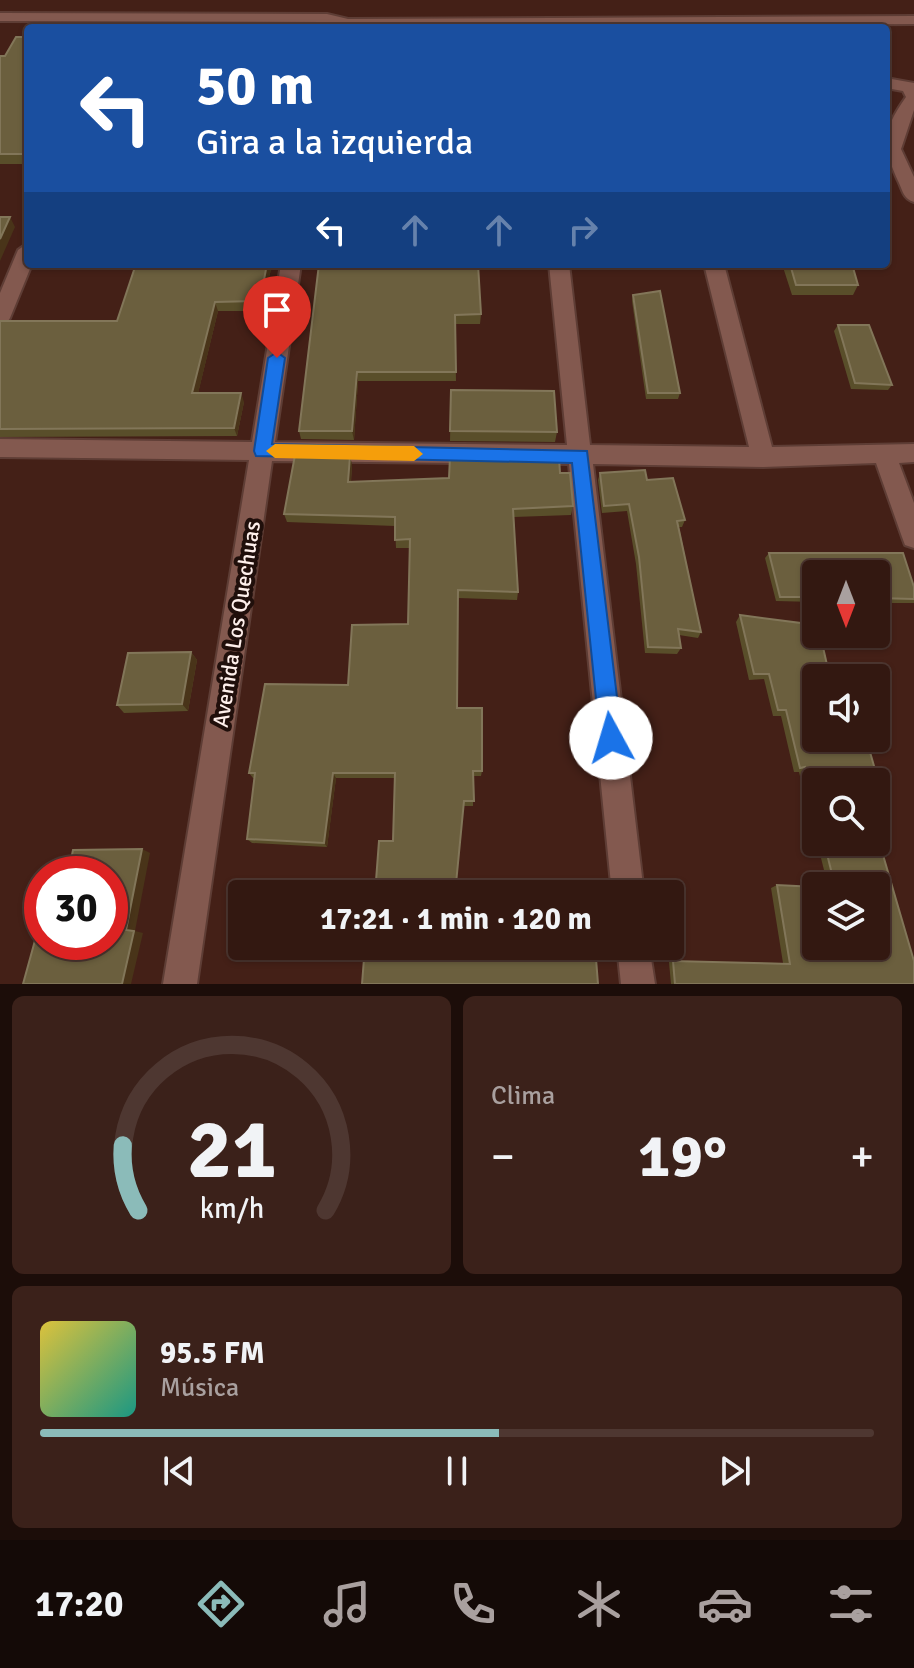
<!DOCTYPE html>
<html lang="es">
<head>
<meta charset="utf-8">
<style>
	:root { --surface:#331811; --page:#3b211a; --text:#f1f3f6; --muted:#a9a09f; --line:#4e3731; --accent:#8bbbb9 }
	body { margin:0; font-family:Signika,sans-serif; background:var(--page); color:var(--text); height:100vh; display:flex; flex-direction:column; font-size:30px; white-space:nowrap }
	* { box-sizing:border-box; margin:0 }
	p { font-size:26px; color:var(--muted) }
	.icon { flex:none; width:44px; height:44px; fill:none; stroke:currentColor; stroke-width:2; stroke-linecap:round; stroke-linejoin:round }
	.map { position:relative; height:984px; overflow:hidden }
	.sheet { display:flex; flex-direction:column; gap:12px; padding:12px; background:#1c0d09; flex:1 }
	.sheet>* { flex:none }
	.top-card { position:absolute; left:24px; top:24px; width:866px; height:244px; border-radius:8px; box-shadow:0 2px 6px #0004,0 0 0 2px var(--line); background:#1a4fa0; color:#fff; overflow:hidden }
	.needle { width:52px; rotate:180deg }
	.fabs { position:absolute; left:802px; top:560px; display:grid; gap:16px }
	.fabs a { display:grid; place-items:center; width:88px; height:88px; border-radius:8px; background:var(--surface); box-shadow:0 2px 6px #0004,0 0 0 2px var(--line); font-size:40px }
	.speed { position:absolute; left:24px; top:856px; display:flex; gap:16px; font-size:40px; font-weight:700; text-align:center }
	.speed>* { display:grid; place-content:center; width:104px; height:104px; border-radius:50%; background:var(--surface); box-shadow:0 2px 6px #0004,0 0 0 2px var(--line); line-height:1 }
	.speed .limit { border:12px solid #d22; background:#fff; color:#111 }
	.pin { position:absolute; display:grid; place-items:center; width:68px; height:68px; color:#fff; margin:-82px -34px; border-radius:50% 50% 50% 0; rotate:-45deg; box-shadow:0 0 8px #0007 }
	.pin .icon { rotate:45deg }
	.me { position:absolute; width:88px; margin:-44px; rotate:354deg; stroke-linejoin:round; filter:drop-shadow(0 0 6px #0008) }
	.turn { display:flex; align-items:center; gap:28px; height:168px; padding:0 40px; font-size:36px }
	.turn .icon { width:104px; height:104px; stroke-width:2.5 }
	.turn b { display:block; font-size:56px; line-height:68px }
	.lanes { display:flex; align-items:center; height:76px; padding:0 40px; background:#0003; justify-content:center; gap:40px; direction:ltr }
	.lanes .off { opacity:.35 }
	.big { font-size:60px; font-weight:700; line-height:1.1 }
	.sheet .card { flex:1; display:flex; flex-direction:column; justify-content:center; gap:12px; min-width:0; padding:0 28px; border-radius:12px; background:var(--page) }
	.sheet .dial { align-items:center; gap:0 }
	.dial svg { height:208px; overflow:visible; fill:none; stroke:var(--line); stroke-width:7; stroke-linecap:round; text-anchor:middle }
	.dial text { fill:var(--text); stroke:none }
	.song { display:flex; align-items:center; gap:24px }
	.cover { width:96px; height:96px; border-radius:12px; background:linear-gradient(135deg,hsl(50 70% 55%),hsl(170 70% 35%)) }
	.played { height:8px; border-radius:4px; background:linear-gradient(90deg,var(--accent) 55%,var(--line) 55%) }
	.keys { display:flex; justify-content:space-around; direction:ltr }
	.heat { display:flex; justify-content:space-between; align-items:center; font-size:44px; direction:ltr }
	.sheet .tiles { flex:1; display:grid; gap:12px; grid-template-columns:1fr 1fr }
	.card:last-child { grid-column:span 2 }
	.trip { position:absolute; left:228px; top:880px; width:456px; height:80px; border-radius:8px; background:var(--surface); box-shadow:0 2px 6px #0004,0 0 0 2px var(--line); font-weight:700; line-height:80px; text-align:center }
	.tabs { display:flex; height:128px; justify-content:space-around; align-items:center; background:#140a07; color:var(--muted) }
	.tabs .icon { width:56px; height:56px }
	.tabs .current { color:var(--accent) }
	.tabs b { font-size:36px; color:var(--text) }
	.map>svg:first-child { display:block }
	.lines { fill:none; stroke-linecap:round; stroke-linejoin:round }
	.street-casing { stroke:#5e3d35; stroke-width:4 }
	.street { fill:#83594f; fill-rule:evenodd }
	.wall { fill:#594e2a }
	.shaded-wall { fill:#493419 }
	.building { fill:#6b5f3e; stroke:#827659; stroke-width:2 }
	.route { fill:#1a73e8; stroke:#114b97; stroke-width:2 }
	.slow { fill:#f59e0b }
	.labels { text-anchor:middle; stroke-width:8; stroke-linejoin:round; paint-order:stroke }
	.street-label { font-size:22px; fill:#feefeb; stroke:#200f0b }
</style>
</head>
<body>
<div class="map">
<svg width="914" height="984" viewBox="0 0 914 984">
	<rect width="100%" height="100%" fill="#442017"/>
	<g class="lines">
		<defs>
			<path id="street" d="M0 13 327 14 348 19 914 16V24L345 28 326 22 0 21Z
				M886 78 914 83V110L901 149 914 177V202C904 199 903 192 899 183 881 145 882 131 906 97L903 91 886 88Z
				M28 243V264H32L10 318 7 323 0 325V293L18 250Z
				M281 264H301L275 442 567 445 549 264H569L590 445 749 447 704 264H724L772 447 914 444V462L899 463 914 503V548L905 545 902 537 876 463 763 467 593 464 644 894H612L569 464 272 461 197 984H163L249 460 0 457V439L252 442Z
				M617 946H649L655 984H621Z"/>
		</defs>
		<use href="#street" class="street-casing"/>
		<use href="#street" class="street"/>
	</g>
	<path class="wall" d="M28 37V164H0V56H5Z
		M272 264 262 311H218L198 393 244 402 237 436 0 437V321H117Z
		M319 264 481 314 480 324H455L456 381H358L354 440 301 439 299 431Z
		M782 264H852L858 285 853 295H792Z
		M633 295 680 393 678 399H646L632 301Z
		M838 325 892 385 888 390 851 389 834 331Z
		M451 390 557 432 555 442 450 441Z
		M350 456 352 465 351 482 560 473 573 506 571 515 514 517 518 592 517 600 458 598 457 708 482 771 481 776H473V806H464L393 841 395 778H336L327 847 252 843 247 839 255 778H253L249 773 348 685 408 624 410 548H396L395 526 287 522 284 514Z
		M600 473 647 480 685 520 682 527H679L701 632 698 638 679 635 681 648 677 654 645 653 636 564 627 511 602 513 598 480Z
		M769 553H903L914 587V603H876V574H816V602L776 601 765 558Z
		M740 615 816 678 876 773 868 777 816 782V840L799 772H794L781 716H773L764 679 749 680 736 622Z
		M191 652 197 660 188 711 124 713 117 705Z
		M817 842H876L914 984H671L669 962 673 961 783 963 771 888 777 885 816 946 876 886H828Z"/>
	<path class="shaded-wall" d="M10 217 15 227 0 261V239Z
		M267 264H272L262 311 260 301Z
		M215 302 218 311 196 402 192 393Z
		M357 372 358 381 354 440 352 431Z
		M241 393 244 402 237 436 234 428Z
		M350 456 352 465 350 491 348 482Z
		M191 652 197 660 188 711 182 704Z
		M333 773 336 778 327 847 324 843Z
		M142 849 150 853 135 931 143 933 131 984H122L126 930Z"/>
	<path class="building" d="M597 25H641L642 28H597Z
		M441 27H475V28H441Z
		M16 37H28V154H0V56H5Z
		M0 217H10L0 239Z
		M136 264H267L260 301 215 302 192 393H241L234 428 0 429V321H117Z
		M319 264H478L481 314 455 315 456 372H357L352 431H299Z
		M790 264H852L858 285H796Z
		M660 291 680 393H648L633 295Z
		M838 325H869L892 385 855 383Z
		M451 390 554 391 557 432 450 431Z
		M295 455 350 456 348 482 449 478 450 457 559 458 560 473H570L573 506 513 509 518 592 458 590 457 708H482V771H473L474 801H464L455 894H375L379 841H393L395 773H333L324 843 247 839 255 773H249L265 684 348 685 352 625 408 624 410 539 395 540V517L284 514Z
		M645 470 647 480 673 478 685 520 677 521 701 632 678 629 681 648 648 647 639 557 629 504 604 506 600 473Z
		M769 553H903L914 587V599L876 598V574H816V597H780Z
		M740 615 816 625V634H820L830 678H816V738H866L876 773H859L862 782H816V810L805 767 800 768 786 710H778L769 674H754Z
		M191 652 182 704 117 705 128 653Z
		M876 831 914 961V984H675L673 961 790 964 777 885 816 887V946H876V886H835L824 842H876Z
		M142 849 126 930 134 931 122 984H23L39 926 42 927V942H110V874H68L73 850Z
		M365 946H595L598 984H362Z"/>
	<path class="route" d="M277 352 285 358 272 444 587 451 622 738 619 745 611 748 603 745 600 738 572 463 256 456 254 451 268 358Z"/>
	<path class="slow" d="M275 444 414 446 423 454 414 461 275 458 266 451Z"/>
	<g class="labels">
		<g class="street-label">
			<text transform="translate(236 624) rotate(-81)" y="8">Avenida Los Quechuas</text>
		</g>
	</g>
</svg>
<div class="fabs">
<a><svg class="needle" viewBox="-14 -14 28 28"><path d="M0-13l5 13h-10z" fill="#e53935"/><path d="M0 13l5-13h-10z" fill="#a9a09f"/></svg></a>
<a><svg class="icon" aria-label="sound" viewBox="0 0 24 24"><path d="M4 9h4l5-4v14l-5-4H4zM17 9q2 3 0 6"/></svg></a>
<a><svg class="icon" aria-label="search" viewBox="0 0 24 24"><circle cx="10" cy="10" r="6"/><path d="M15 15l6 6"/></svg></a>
<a><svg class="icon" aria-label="layers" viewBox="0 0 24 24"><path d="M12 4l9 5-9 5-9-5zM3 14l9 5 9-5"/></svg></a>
</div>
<div class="speed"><div class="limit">30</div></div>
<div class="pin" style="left:277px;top:358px;background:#d93025"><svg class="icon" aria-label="arrive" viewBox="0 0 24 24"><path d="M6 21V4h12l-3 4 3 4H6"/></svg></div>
<svg class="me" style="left:611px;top:738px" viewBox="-20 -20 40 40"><circle r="19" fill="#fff"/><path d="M0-13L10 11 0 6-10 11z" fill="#1a73e8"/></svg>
<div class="trip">17:21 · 1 min · 120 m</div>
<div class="top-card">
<div class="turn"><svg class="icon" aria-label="left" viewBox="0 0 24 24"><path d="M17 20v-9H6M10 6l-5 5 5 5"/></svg><div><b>50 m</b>Gira a la izquierda</div></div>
<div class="lanes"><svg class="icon" aria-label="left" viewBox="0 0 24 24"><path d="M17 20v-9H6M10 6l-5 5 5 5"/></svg><svg class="icon off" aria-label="ahead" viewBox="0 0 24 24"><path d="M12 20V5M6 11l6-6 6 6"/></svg><svg class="icon off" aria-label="ahead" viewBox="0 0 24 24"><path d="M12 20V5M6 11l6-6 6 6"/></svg><svg class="icon off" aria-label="right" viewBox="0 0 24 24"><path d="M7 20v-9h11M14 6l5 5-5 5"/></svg></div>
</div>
</div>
<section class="sheet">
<div class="tiles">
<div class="card dial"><svg viewBox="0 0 100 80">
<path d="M14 69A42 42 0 1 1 86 69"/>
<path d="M14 69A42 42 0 0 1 8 44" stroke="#8bbbb9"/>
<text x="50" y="56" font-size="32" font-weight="700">21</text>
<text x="50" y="72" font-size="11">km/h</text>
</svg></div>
<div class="card"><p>Clima</p>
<div class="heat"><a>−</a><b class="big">19°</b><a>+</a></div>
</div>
<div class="card">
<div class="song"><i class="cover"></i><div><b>95.5 FM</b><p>Música</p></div></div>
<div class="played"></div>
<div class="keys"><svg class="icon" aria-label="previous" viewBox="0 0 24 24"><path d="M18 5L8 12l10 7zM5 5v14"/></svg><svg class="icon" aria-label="pause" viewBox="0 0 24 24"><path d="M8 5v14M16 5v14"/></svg><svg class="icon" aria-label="next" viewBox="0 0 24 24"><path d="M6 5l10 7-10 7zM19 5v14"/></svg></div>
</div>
</div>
</section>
<nav class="tabs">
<b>17:20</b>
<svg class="icon current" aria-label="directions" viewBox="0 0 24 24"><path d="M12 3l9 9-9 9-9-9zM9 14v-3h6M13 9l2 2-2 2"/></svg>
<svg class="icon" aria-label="music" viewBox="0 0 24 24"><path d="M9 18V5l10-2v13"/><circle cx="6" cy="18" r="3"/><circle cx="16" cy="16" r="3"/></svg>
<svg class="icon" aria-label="phone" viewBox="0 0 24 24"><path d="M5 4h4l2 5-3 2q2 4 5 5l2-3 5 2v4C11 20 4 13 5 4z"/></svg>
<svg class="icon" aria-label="climate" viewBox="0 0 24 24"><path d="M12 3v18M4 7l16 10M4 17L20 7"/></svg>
<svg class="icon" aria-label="car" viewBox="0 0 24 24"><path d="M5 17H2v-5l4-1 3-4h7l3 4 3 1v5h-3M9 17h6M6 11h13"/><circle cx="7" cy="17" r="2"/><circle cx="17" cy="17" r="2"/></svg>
<svg class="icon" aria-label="filters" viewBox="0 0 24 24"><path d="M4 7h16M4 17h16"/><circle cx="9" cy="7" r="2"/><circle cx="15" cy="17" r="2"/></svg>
</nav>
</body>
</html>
